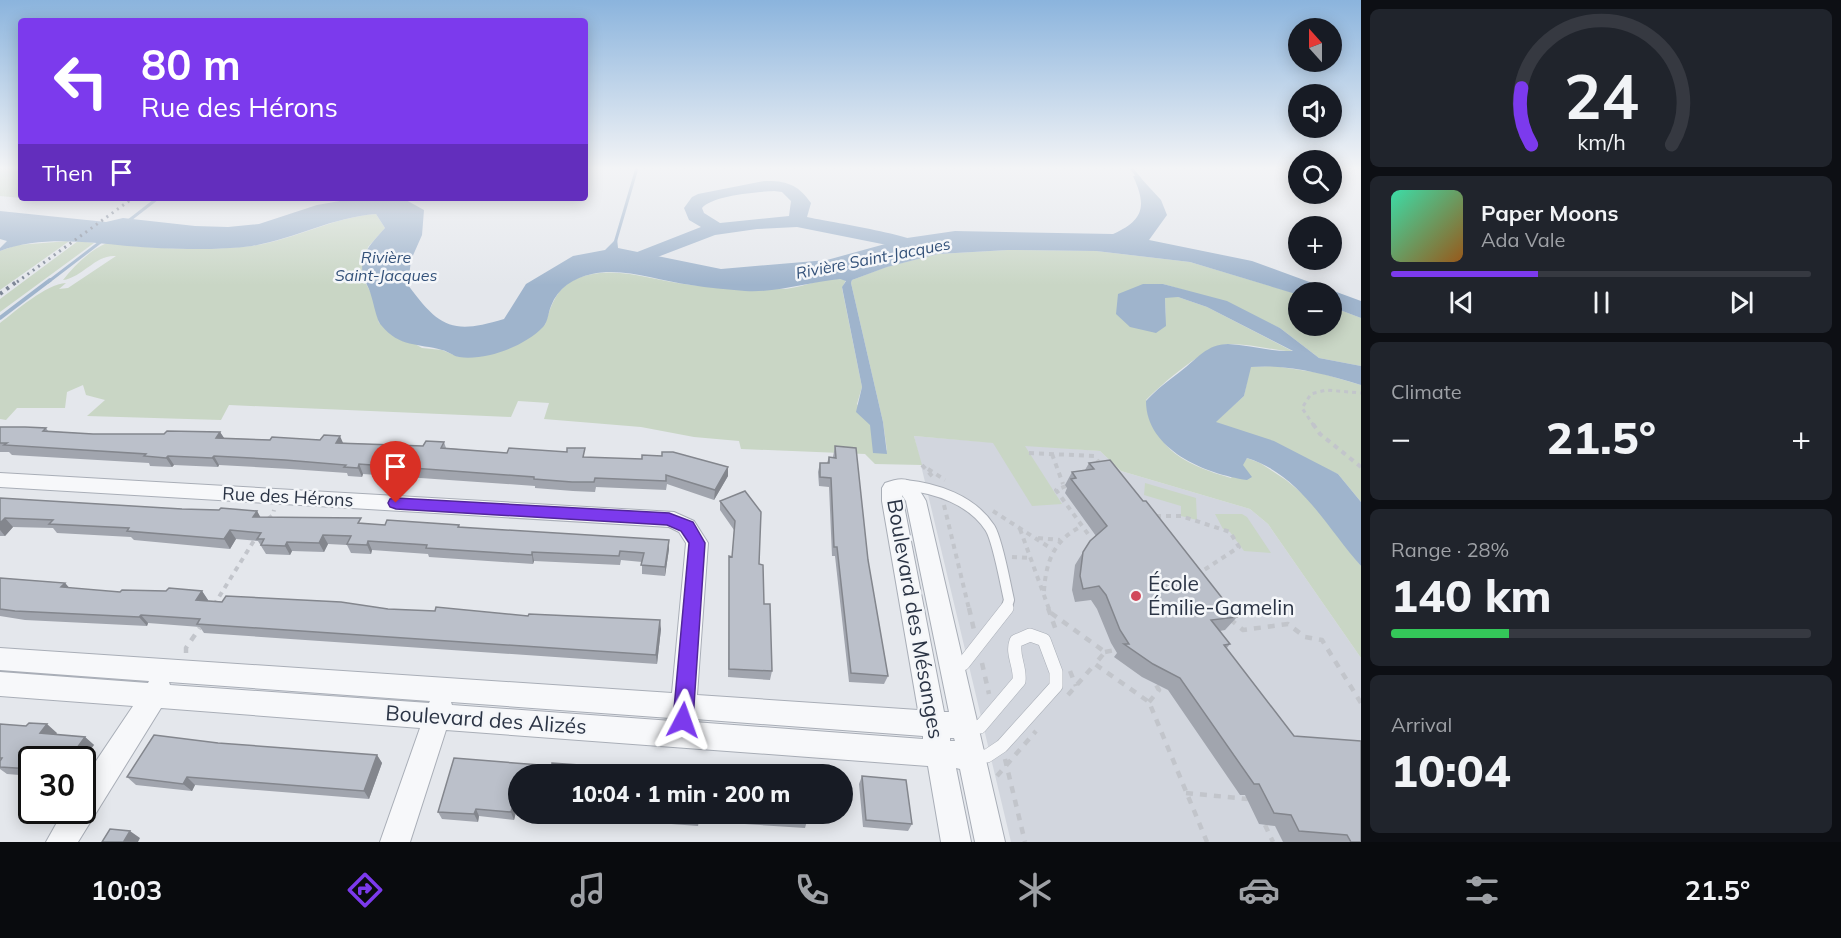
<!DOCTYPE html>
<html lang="en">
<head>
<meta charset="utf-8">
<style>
	:root { --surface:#171b24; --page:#20242c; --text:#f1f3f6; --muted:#9ea1a6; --line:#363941; --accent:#7c3aed }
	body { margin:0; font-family:Mulish,sans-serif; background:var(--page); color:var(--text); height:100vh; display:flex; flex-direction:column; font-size:22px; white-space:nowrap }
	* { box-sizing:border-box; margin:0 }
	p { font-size:20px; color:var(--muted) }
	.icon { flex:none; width:33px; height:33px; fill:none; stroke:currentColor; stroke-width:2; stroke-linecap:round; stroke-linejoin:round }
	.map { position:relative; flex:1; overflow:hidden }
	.sheet { display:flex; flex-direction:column; gap:9px; padding:9px; background:#0d0f14; width:480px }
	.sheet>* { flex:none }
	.hud { position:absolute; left:18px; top:18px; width:570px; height:183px; border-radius:6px; box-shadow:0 3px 15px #0003; background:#7c3aed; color:#fff; overflow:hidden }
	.needle { width:39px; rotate:339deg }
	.buttons { position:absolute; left:1288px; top:18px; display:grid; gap:12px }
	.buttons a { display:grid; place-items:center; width:54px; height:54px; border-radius:50%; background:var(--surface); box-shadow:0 3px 15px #0003; font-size:30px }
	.speed { position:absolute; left:18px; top:746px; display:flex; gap:12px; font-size:30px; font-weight:700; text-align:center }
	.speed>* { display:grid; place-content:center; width:78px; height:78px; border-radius:50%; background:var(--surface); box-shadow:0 3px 15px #0003; line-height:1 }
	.speed .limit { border:3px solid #111; border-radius:9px; background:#fff; color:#111 }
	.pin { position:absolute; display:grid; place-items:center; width:51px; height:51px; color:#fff; margin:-62px -26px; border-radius:50% 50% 50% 0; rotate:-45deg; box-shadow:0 0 6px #0007 }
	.pin .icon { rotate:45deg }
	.me { position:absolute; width:66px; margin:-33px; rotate:4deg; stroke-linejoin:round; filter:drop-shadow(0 0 4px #0008) }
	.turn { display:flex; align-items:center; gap:21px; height:126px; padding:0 24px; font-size:27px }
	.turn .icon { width:78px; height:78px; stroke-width:2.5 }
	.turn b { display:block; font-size:42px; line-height:51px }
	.then { display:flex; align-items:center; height:57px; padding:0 24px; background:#0003; gap:12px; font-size:22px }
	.big { font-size:45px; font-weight:800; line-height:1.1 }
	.sheet .widget { flex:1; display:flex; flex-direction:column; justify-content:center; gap:9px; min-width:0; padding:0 21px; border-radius:9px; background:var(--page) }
	.sheet .dial { align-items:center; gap:0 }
	.dial svg { height:156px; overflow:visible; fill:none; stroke:var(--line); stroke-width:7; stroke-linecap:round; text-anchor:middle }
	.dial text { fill:var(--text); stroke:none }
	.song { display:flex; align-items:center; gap:18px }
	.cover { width:72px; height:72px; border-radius:9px; background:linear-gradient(135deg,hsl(160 70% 55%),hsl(30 70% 35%)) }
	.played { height:6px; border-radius:3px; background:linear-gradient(90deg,var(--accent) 35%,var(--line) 35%) }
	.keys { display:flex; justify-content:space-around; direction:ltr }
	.heat { display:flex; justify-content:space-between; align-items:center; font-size:33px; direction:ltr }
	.charge { height:9px; border-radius:4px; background:linear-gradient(90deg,#34c759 28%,var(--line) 0) }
	.trip { position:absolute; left:508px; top:764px; width:345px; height:60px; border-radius:30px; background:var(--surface); box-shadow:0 3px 15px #0003; font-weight:800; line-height:60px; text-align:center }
	.menu { display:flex; height:96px; justify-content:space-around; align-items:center; background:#090b0e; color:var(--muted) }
	.menu .icon { width:42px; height:42px }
	.menu .selected { color:var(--accent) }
	.menu b { font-size:27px; color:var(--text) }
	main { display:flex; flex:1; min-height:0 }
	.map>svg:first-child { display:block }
	.built { fill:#d2d6de }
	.green { fill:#c9d6c5 }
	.water { fill:#9fb4cc }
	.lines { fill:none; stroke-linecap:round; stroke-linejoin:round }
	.stream-far1 { stroke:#9fb4cc; stroke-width:3 }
	.stream { stroke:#9fb4cc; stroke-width:4 }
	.river { fill:#9fb4cc; fill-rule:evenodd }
	.service-far1-casing { stroke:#a9aeb7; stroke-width:12 }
	.service-casing { stroke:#a9aeb7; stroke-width:14 }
	.minor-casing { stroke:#a9aeb7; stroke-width:2 }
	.path-far2 { stroke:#c2c5cb; stroke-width:3; stroke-dasharray:4 4; stroke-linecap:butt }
	.path-far1 { stroke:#c2c5cb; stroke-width:4; stroke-dasharray:5 5; stroke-linecap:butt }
	.path { stroke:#c2c5cb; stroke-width:4.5; stroke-dasharray:7 7; stroke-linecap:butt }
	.service-far1 { stroke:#f7f8fa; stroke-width:10 }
	.service { stroke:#f7f8fa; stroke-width:13 }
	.minor { fill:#f7f8fa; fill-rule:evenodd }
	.rail-far1 { stroke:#7d8696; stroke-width:3; stroke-dasharray:2 4.5; stroke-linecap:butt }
	.rail { stroke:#7d8696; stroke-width:4; stroke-dasharray:3 5; stroke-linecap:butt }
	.wall { fill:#a1a5ae }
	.shaded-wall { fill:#83868d }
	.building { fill:#bbc0ca; stroke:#83868d; stroke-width:1.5 }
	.route { fill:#7c3aed; stroke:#51269a; stroke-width:1.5 }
	.poi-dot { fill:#d1495b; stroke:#f4f6f9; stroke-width:2 }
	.labels { text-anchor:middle; stroke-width:5; stroke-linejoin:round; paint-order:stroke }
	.far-water-label { font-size:16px; font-style:italic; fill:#34527a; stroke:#f4f6f9 }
	.street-label { font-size:18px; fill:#2b3445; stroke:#f4f6f9 }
	.near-poi-label { font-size:21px; fill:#2b3445; stroke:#f4f6f9; text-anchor:start }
	.near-street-label { font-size:21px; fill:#2b3445; stroke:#f4f6f9 }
</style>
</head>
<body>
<main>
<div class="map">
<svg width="1361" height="842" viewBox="0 0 1361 842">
	<rect width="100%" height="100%" fill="#e4e7ec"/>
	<path class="built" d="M914 436 1100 451 1121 471 1250 509 1268 524 1361 658V842H1011Z"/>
	<path class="green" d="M0 168H21V198L0 196Z
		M376 214 385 228 368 247 362 276 374 299 379 323 422 348 442 350 459 357 545 325C551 305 557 286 578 278 616 264 652 281 691 285 719 288 749 288 778 289 800 290 824 275 846 280L842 288 862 387 857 404 887 451 883 422 851 283 852 280 886 267 938 254 1008 250 1096 251 1190 262 1294 293 1299 295V326H1332V307L1361 318V366L1319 358 1280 328 1187 291 1163 284 1166 326 1165 297H1178L1207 307 1294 352C1273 350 1251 344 1229 344 1206 345 1162 384 1146 400 1151 412 1159 439 1168 447 1183 463 1210 472 1231 478L1247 458 1260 463 1286 480 1310 500 1361 566V658L1268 524 1250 509 1121 471 1100 451 1025 446 1062 504 1032 506 993 443 914 436 922 465 875 464 865 454 741 449 739 441 694 437 641 427 544 419 549 403 518 401 511 417 229 405 221 420 87 416 105 400 86 395 83 385 67 392 65 408H17L6 420 0 419V323C16 311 46 284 66 283L59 289 68 288 116 256C96 254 83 277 63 280 74 266 90 250 107 243 154 249 204 251 251 246 294 240 333 217 376 214Z
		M69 241 68 242 0 290V251L17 245Z
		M78 241 94 243 0 312V299Z
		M1274 366 1320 373 1361 385V502L1338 474 1215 422 1244 396 1250 367Z
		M1145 483 1196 498 1197 520 1181 516V506L1144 495Z
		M1215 514H1242L1247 517 1271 553 1244 551 1230 532 1223 529Z"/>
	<path class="water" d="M1138 175 1161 200 1167 215 1149 240 1252 261 1361 301V318L1332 307V292H1299V295L1190 262 1096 251 1008 250 938 254 887 267 852 280 851 283 883 422 887 454 873 453 870 425 856 412 862 387 842 287 846 281 840 279C808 282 777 293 745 291 727 289 708 288 691 285 658 281 624 267 592 274 573 278 558 288 551 306 548 313 548 322 543 327 525 346 486 361 459 357 453 356 448 351 442 350 418 343 400 348 381 325 376 320 373 297 368 287 354 260 367 248 385 228L376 214C333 217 294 239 252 246 214 251 165 249 127 246 85 242 41 236 0 251V248L7 241 0 239V211L106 222 123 218 195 226 228 227 259 224 317 205 357 198 404 199 424 210 422 235 411 260 408 285C439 327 452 335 504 319L526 284 573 256 605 250 617 238 618 248 721 269 827 260 907 238 955 231 1113 234C1144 220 1147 206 1133 176Z
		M1143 284H1163L1227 301 1280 328 1319 358 1361 366V385C1324 374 1289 364 1251 367L1244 396 1216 422 1274 441 1338 474 1361 502V566C1326 527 1301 475 1247 458L1243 465 1252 477 1247 480C1206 474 1146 450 1146 401 1157 389 1168 381 1181 371 1197 359 1207 344 1228 344 1250 345 1272 352 1293 351L1207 307 1178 297 1165 298 1166 326 1156 333 1130 327 1116 314 1118 294Z"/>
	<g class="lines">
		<path class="stream-far1" d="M1131 168 1140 179
			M127 222 158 198
			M615 243 637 168
			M48 282 103 240"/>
		<path class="stream" d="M0 318 50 280"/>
		<path class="river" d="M764 181C786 180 799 185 811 203L807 217C829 222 925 236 934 250L931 254 924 256 892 246 797 227 757 229 715 235 634 266 627 264 624 260 627 256 701 227 689 220 684 208 692 197 698 194ZM774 191 782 192 791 201 789 216 720 223 704 213 702 208C713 195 757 192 774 191Z"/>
		<defs>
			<path id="service-far1" d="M905 485C936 488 972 500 990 528 998 541 1005 583 1009 600L1006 609"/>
			<path id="service" d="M953 666 963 664 1007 608
				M966 726 980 727 1019 681C1021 667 1011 654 1016 641L1030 635 1044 640 1056 672V686L1002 746 987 756H975"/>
			<path id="minor" d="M0 473 674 512 694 521 708 543 697 695 918 710 882 501V488L885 483C908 474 915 481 926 501L1005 842H975L960 769 956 768 971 842H941L928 766 446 730 410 842H380L420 728 161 708 78 842H46L64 810H82V782L133 706 0 696V672L148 683 149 681 0 670V648L672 693 686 543 679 532 669 527 0 487ZM902 495 906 501 949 712H944ZM169 682 430 701 429 703 170 685ZM451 702 670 718 672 721 452 705ZM695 719 923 736V739L694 722ZM950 738H954L955 741H950Z"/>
		</defs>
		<use href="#service-far1" class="service-far1-casing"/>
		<use href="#service" class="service-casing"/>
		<use href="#minor" class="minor-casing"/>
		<path class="path-far2" d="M1314 426 1302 408 1311 394 1326 390 1361 393"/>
		<path class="path-far1" d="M1313 424 1320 434 1361 467
			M1029 453 1094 456 1101 465
			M1052 454 1063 484
			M922 465 933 477
			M928 469 945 480
			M1066 486 1056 490 1088 534
			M944 505 969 609
			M993 511 1052 549
			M1156 516H1181L1230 532 1239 547 1198 574
			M268 519 273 515 274 510
			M1020 529 1049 609
			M1038 538 1060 540
			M1012 557 1030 558
			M1044 591C1046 561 1054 540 1082 526
			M214 605 255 539"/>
		<path class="path" d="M969 608 974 630
			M1048 608 1057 633
			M1051 613 1105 652 1095 664
			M1230 619 1243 630 1288 624 1305 637 1322 640 1361 703
			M1105 652 1115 650
			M186 653V648L201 626
			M982 663 989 694
			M1070 671 1076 686
			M1068 695 1095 664 1149 702 1207 842
			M1149 702 1159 690 1156 685
			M1005 759 1025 842
			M997 776 1036 731
			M1186 793 1248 799
			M1265 825 1273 842"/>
		<use href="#service-far1" class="service-far1"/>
		<use href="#service" class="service"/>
		<use href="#minor" class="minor"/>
		<path class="rail-far1" d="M17 282 133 198"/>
		<path class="rail" d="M0 294 19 280"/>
	</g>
	<path class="wall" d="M0 427 46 428 48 431 93 434H164L220 432 224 438 423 446 444 442 446 448 507 453 586 457 728 467V476L714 500 667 484 666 490 596 487 595 492 573 491 535 488V486L363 474 362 477 348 476 347 473 290 469 219 465 218 467 174 465 172 467 150 466 149 463 12 455 9 452H0Z
		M835 446 868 560 888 676 884 684 849 682 835 556H832L829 487 819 486 818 472 820 463H827L829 457H833Z
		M1089 463 1237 617 1225 630 1220 631 1230 644 1226 649 1361 842H1283L1275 826 1259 824 1245 795H1240L1168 690 1142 677 1114 657 1117 653 1111 643 1097 609 1091 600 1075 602 1072 590 1075 565 1083 552 1096 536 1065 493 1067 488 1065 485 1072 472 1085 470Z
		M745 491 759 564 772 671 770 680 728 677 729 566V556L732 557 734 530 720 510V501Z
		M0 498 182 509 257 511 260 517 385 525H459L460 527 669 549 665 576 642 574V562L621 560 620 565 534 561 533 564 429 557 428 554 372 550 371 554 351 553 347 545 328 544 324 552 292 551 290 555 266 554 258 541 236 539 230 549 134 540 131 537 57 533 53 528 13 527 5 536H0Z
		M0 578 65 583 69 588 120 592 202 591 208 600V601L222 602 388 609 528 616 661 629 657 664 204 633 200 627 148 623 147 626 25 620 0 616Z
		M0 724 57 733 55 735 85 737 94 745 32 759V776L7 774 0 769Z
		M377 755 382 763 369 799 195 785 192 791 136 785 127 777Z
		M454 758 552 766V763L651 770V774H519V808H517L514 820 479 816 478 822 442 819 438 812Z
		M862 776 912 824 908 831 863 827 859 784Z
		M578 813H807V821L805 828 699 821 698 826 658 823V819Z"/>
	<path class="shaded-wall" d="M220 432 226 441 216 438Z
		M340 436 344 445 336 443Z
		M168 456 174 465 172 467 166 458Z
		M214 456 219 465 218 467 212 458Z
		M359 464 363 474 362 477 358 468Z
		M728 467V476L714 500 715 490Z
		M257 511 262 520 253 517Z
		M5 518 13 527 5 536 0 530V523Z
		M230 530 236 539 230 549 224 539Z
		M323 535 328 544 324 552 319 543Z
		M669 540V549L665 576V567Z
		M368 541 372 550 371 554 367 545Z
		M287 542 292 551 290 555 285 546Z
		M532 552 534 561 533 564 532 555Z
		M65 583 73 592 61 587Z
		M202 591 208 600 202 609 196 600Z
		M141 615 148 623 147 626 139 617Z
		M660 620 661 629 657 664 656 655Z
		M47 724 57 733 50 742 40 733Z
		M85 737 94 745 82 762V759H69Z
		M377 755 382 763 369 799 364 791Z
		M187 777 195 785 192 791 183 784Z
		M514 801 517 808 514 820 511 812Z
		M476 809 479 816 478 822 474 814Z
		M130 831 140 838 138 842 124 841Z"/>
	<path class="building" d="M0 427H25L46 428 43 431 93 434H164L167 431 220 432 216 438 270 440 272 437 320 440 324 435 340 436 336 443 423 446 426 441 444 442 441 448 507 453 509 448 567 452V448H585L583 457 642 459V455L662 456V452H673L728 467 715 490 666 475V481L595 478 594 482H572L534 479V477L359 464 358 468 344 467 346 465 285 460 214 456 212 458 168 456 166 458 144 456 146 454 4 445 7 443H0Z
		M835 446 856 448 868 560 888 676 851 673 837 547H834L831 478 820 477V463H829V457L836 458Z
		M1110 460 1143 501H1146L1237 617 1211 620 1230 644 1224 645 1294 736 1361 741V842H1351L1347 835 1299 831 1291 815 1274 813 1259 784H1254L1180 678 1153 664 1124 644H1129L1120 630 1106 595 1099 586 1083 589 1080 576 1083 552 1090 541 1107 526 1071 479 1076 478 1072 472 1094 469 1089 463Z
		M745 491 761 512 759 564 763 565 764 604H770L772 671 729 669V556L732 557 735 521 720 501Z
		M0 498 182 509 219 510 221 508 257 511 253 517 361 518 358 523 385 525 387 520 459 525 458 527 669 540 665 567 641 565 644 553 620 551 619 556 532 552V555L426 548 427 545 368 541 367 545 347 544 351 536 323 535 319 543 287 542 285 546 261 545 264 539H257L261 533 230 530 224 539 127 531 129 528 49 524 53 520 5 518 0 523Z
		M0 578 65 583 61 587 120 592 122 590 166 591 169 588 202 591 196 600 222 602 226 596 341 602 388 609 435 611 436 607 528 616 529 614 660 620 656 655 197 624 200 619 141 615 139 617 15 611 0 609Z
		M29 723 47 724 40 733 85 737 69 759H32V769L0 767V761L2 758H0V724L26 726Z
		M154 735 218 743 377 755 364 791 187 777 183 784 127 777Z
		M454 758 552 766V763L651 770V774H519V801H514L511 812 476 809 474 814 438 812Z
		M862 776 906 780 912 824 866 820Z
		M658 813H807V821L699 813V818L657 815Z
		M110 829 130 831 124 841 138 842H102Z"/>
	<linearGradient id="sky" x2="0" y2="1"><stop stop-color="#8bb4dd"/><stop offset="0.59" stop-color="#f3f4f6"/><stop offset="1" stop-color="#f3f4f6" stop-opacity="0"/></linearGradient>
	<rect width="1361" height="285" fill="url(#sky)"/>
	<path class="route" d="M396 498 669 513 693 522 705 543 693 720 690 727 683 730 676 727 673 720 689 543 681 531 667 525 396 509 390 507 388 503 390 499Z"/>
	<circle class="poi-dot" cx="1136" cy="596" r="6"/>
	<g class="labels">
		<g class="far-water-label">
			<text x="386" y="263">Rivière<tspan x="386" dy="18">Saint-Jacques</tspan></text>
			<text transform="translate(873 258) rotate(-11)" y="6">Rivière Saint-Jacques</text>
		</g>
		<g class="street-label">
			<text transform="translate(288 497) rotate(3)" y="6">Rue des Hérons</text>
		</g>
		<g class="near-poi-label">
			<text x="1148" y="591">École<tspan x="1148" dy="24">Émilie-Gamelin</tspan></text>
		</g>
		<g class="near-street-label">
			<text transform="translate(915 619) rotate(80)" y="7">Boulevard des Mésanges</text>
			<text transform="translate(486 720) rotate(4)" y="7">Boulevard des Alizés</text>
		</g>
	</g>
</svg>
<div class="buttons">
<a><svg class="needle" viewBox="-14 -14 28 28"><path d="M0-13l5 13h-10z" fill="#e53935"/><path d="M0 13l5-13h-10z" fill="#9ea1a6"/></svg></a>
<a><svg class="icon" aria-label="sound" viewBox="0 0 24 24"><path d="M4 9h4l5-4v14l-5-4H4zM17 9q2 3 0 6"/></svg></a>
<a><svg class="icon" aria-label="search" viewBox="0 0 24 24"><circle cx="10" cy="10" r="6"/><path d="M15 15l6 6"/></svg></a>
<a>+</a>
<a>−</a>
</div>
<div class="speed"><div class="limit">30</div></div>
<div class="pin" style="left:396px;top:503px;background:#d93025"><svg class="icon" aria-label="arrive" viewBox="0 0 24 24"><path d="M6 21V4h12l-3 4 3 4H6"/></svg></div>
<svg class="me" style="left:683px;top:720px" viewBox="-20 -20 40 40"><path d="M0-17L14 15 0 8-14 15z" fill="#7c3aed" stroke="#fff" stroke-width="4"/></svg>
<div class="trip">10:04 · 1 min · 200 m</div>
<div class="hud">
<div class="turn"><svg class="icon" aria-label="left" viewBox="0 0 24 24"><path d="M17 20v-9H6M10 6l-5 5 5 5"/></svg><div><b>80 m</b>Rue des Hérons</div></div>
<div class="then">Then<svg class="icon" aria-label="arrive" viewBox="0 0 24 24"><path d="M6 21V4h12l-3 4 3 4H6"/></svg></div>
</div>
</div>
<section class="sheet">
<div class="widget dial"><svg viewBox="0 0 100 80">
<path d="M14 69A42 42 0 1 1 86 69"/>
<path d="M14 69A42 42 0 0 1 9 40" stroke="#7c3aed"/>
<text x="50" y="56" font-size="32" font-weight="700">24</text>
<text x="50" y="72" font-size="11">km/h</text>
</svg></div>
<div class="widget">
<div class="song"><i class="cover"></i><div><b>Paper Moons</b><p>Ada Vale</p></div></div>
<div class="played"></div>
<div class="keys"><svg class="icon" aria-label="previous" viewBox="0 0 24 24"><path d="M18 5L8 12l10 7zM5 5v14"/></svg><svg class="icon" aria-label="pause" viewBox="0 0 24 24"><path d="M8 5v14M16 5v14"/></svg><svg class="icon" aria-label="next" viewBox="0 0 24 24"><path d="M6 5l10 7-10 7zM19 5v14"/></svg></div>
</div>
<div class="widget"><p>Climate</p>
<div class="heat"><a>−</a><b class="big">21.5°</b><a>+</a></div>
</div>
<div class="widget"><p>Range · 28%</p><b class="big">140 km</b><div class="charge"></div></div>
<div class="widget"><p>Arrival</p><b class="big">10:04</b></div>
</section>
</main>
<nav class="menu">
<b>10:03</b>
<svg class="icon selected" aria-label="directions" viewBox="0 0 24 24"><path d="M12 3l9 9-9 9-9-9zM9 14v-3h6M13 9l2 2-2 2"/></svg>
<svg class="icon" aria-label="music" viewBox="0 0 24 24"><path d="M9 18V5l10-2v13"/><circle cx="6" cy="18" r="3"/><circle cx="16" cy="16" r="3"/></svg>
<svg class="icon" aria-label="phone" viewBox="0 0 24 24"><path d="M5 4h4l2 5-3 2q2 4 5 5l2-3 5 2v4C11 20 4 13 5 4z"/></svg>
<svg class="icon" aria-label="climate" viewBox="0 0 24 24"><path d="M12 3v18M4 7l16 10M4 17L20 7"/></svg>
<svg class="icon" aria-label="car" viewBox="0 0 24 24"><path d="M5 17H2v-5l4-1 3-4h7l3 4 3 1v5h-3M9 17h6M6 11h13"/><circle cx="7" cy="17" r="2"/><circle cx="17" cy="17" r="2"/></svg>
<svg class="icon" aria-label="filters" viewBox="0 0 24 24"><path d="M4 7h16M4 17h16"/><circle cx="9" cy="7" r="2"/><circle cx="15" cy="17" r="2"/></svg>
<b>21.5°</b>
</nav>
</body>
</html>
